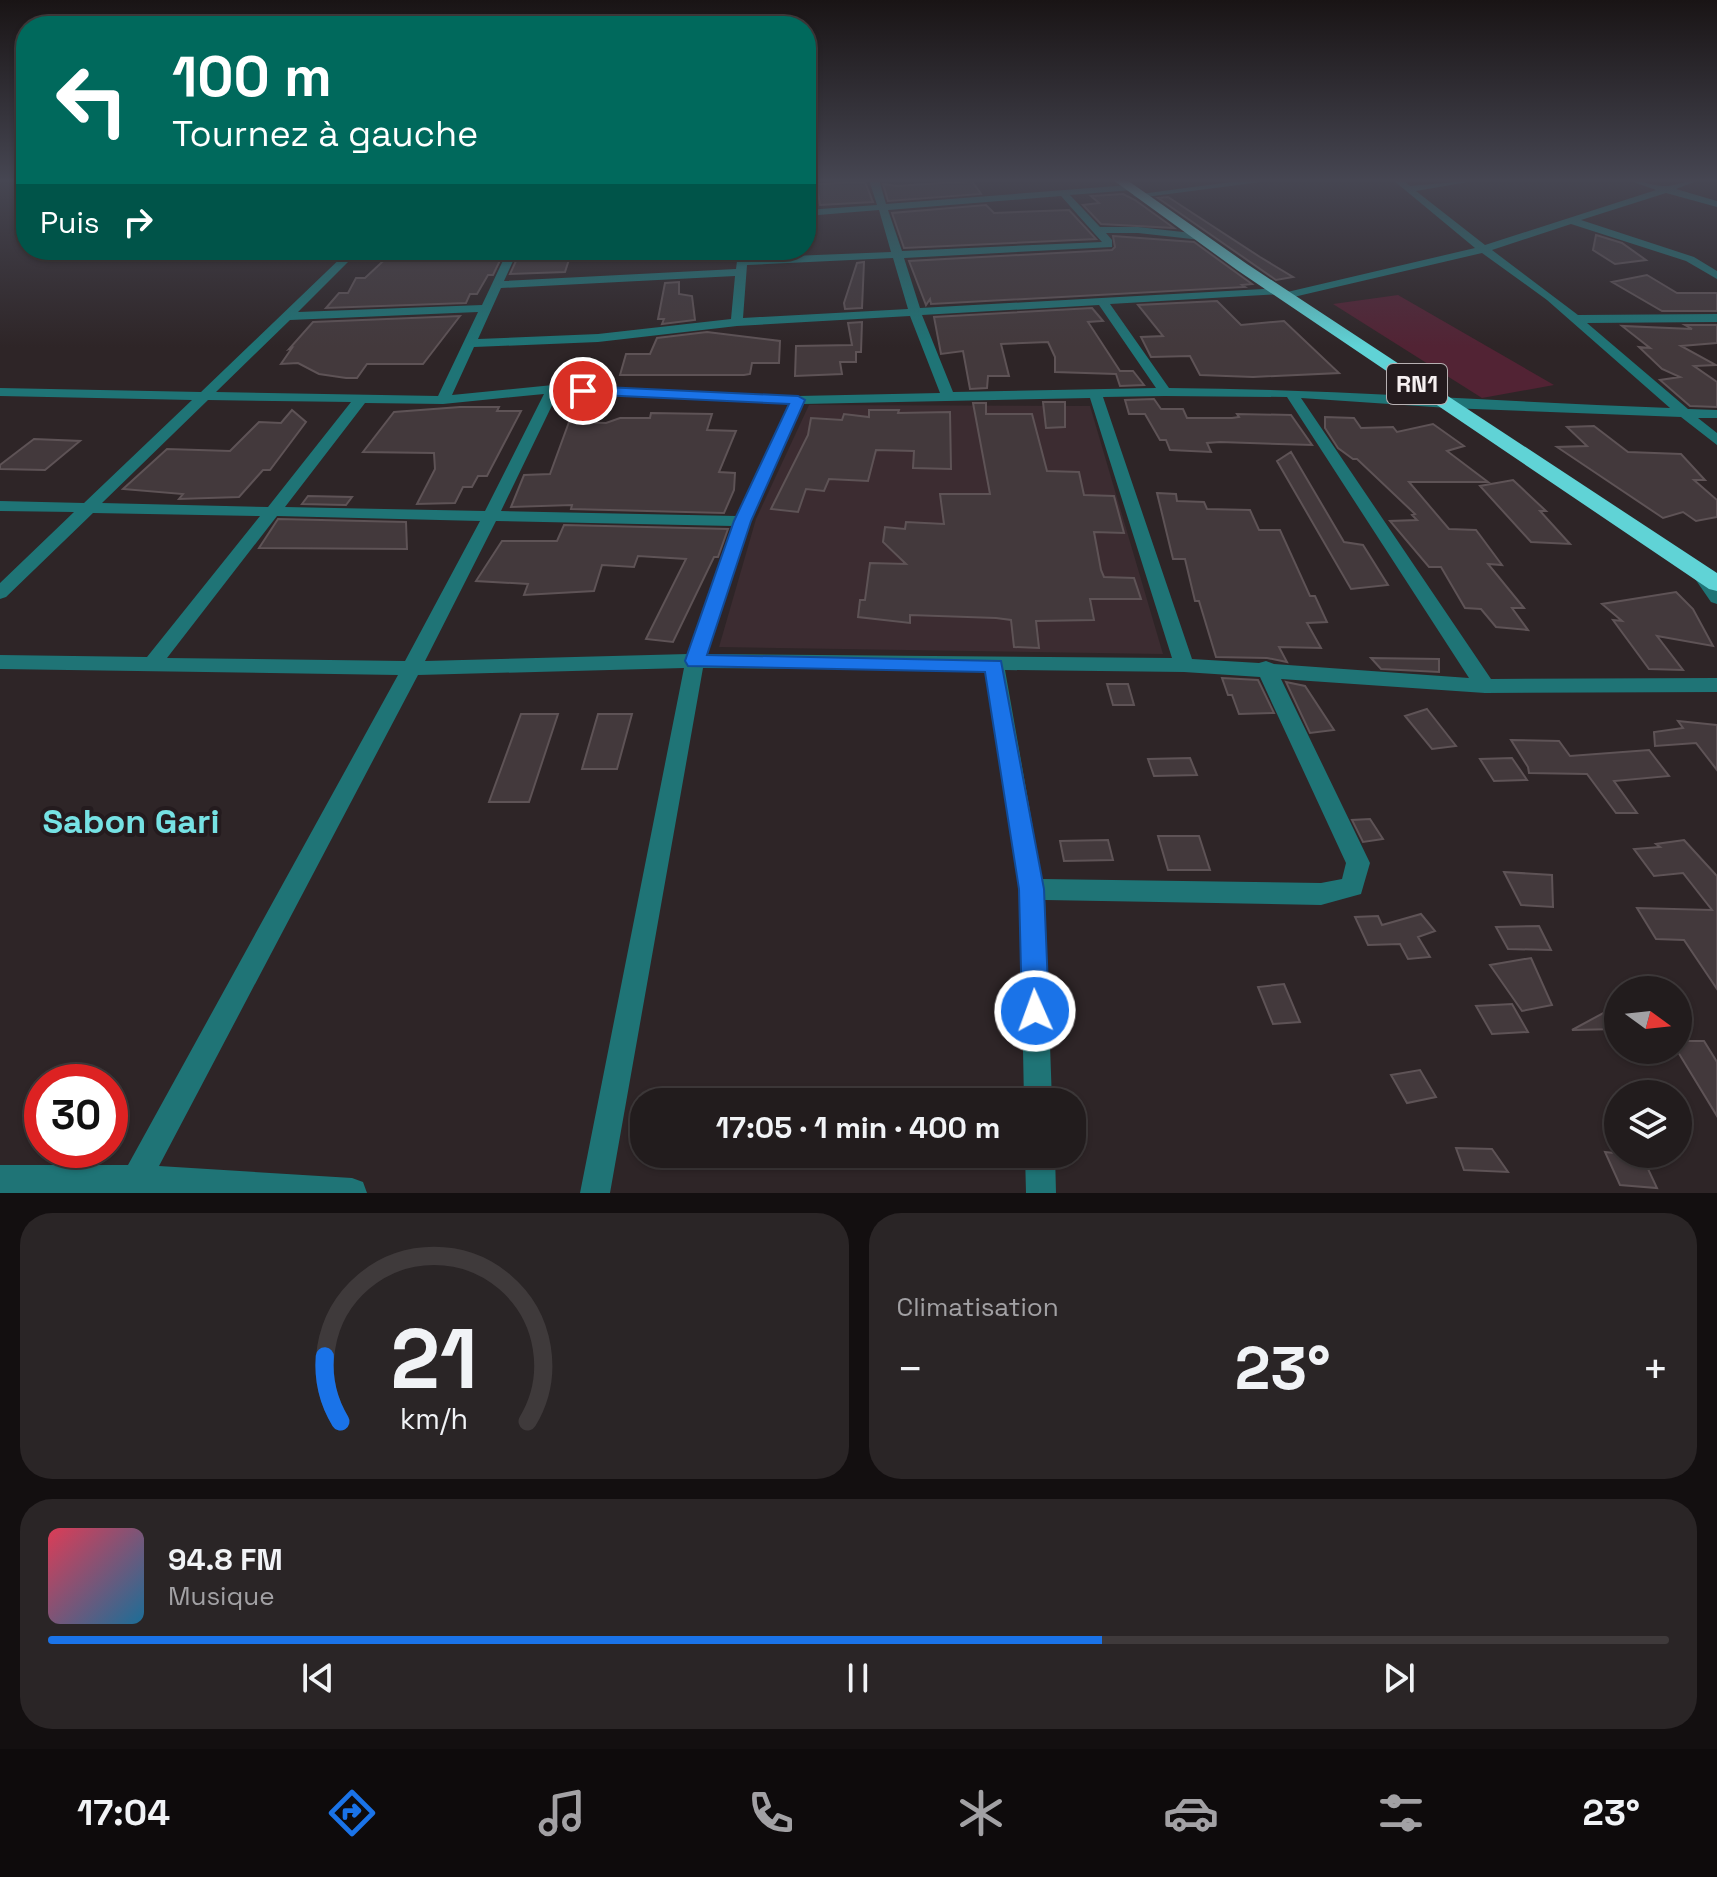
<!DOCTYPE html>
<html lang="fr">
<head>
<meta charset="utf-8">
<style>
	:root { --surface:#221c1d; --page:#2a2526; --text:#f1f3f6; --muted:#a2a1a4; --line:#3f3a3b; --accent:#1a73e8 }
	body { margin:0; font-family:"Space Grotesk",sans-serif; background:var(--page); color:var(--text); height:100vh; display:flex; flex-direction:column; font-size:30px; white-space:nowrap }
	* { box-sizing:border-box; margin:0 }
	p { font-size:26px; color:var(--muted) }
	.icon { flex:none; width:44px; height:44px; fill:none; stroke:currentColor; stroke-width:2; stroke-linecap:round; stroke-linejoin:round }
	.map { position:relative; height:1193px; overflow:hidden }
	.panel { display:flex; flex-direction:column; gap:20px; padding:20px; background:#130f10; flex:1 }
	.panel>* { flex:none }
	.guide { position:absolute; left:16px; top:16px; width:800px; height:244px; border-radius:32px; box-shadow:0 2px 6px #0004,0 0 0 2px var(--line); background:#00695c; color:#fff; overflow:hidden }
	.needle { width:52px; rotate:105deg }
	.tools { position:absolute; left:1604px; top:976px; display:grid; gap:16px }
	.tools a { display:grid; place-items:center; width:88px; height:88px; border-radius:50%; background:var(--surface); box-shadow:0 2px 6px #0004,0 0 0 2px var(--line); font-size:40px }
	.speed { position:absolute; left:24px; top:1064px; display:flex; gap:16px; font-size:40px; font-weight:700; text-align:center }
	.speed>* { display:grid; place-content:center; width:104px; height:104px; border-radius:50%; background:var(--surface); box-shadow:0 2px 6px #0004,0 0 0 2px var(--line); line-height:1 }
	.speed .limit { border:12px solid #d22; background:#fff; color:#111 }
	.pin { position:absolute; display:grid; place-items:center; width:68px; height:68px; color:#fff; margin:-34px; border:4px solid #fff; border-radius:50%; box-shadow:0 2px 8px #0007 }
	.me { position:absolute; width:88px; margin:-44px; rotate:358deg; stroke-linejoin:round; filter:drop-shadow(0 0 6px #0008) }
	.turn { display:flex; align-items:center; gap:28px; height:168px; padding:0 24px; font-size:36px }
	.turn .icon { width:104px; height:104px; stroke-width:2.5 }
	.turn b { display:block; font-size:56px; line-height:68px }
	.then { display:flex; align-items:center; height:76px; padding:0 24px; background:#0003; gap:16px; font-size:30px }
	.big { font-size:60px; font-weight:700; line-height:1.1 }
	.panel .tile { flex:1; display:flex; flex-direction:column; justify-content:center; gap:12px; min-width:0; padding:0 28px; border-radius:32px; background:var(--page) }
	.panel .dial { align-items:center; gap:0 }
	.dial svg { height:208px; overflow:visible; fill:none; stroke:var(--line); stroke-width:7; stroke-linecap:round; text-anchor:middle }
	.dial text { fill:var(--text); stroke:none }
	.song { display:flex; align-items:center; gap:24px }
	.cover { width:96px; height:96px; border-radius:12px; background:linear-gradient(135deg,hsl(350 70% 55%),hsl(200 70% 35%)) }
	.played { height:8px; border-radius:4px; background:linear-gradient(90deg,var(--accent) 65%,var(--line) 65%) }
	.keys { display:flex; justify-content:space-around; direction:ltr }
	.heat { display:flex; justify-content:space-between; align-items:center; font-size:44px; direction:ltr }
	.panel .tiles { flex:1; display:grid; gap:20px; grid-template-columns:1fr 1fr }
	.tile:last-child { grid-column:span 2 }
	.trip { position:absolute; left:630px; top:1088px; width:456px; height:80px; border-radius:32px; background:var(--surface); box-shadow:0 2px 6px #0004,0 0 0 2px var(--line); font-weight:700; line-height:80px; text-align:center }
	.menu { display:flex; height:128px; justify-content:space-around; align-items:center; background:#0e0b0c; color:var(--muted) }
	.menu .icon { width:56px; height:56px }
	.menu .selected { color:var(--accent) }
	.menu b { font-size:36px; color:var(--text) }
	.map>svg:first-child { display:block }
	.built { fill:#3c2c31 }
	.green { fill:#522334 }
	.building { fill:#43393c; stroke:#5e5356; stroke-width:2 }
	.lines { fill:none; stroke-linecap:round; stroke-linejoin:round }
	.street { fill:#1f7476; fill-rule:evenodd }
	.highway { fill:#60d3d6; fill-rule:evenodd }
	.route { fill:#1a73e8; stroke:#114b97; stroke-width:2 }
	.labels { text-anchor:middle; stroke-width:8; stroke-linejoin:round; paint-order:stroke }
	.shield { fill:#241b1e; stroke:#b7b0b2; stroke-width:2 }
	.shield-label { font-size:24px; font-weight:bold; fill:#f6f0f1 }
	.near-neighbourhood-label { font-size:34px; font-weight:bold; fill:#76e2e4; stroke:#241b1e }
</style>
</head>
<body>
<div class="map">
<svg width="1717" height="1193" viewBox="0 0 1717 1193">
	<rect width="100%" height="100%" fill="#2e2527"/>
	<path class="built" d="M809 405 1090 406 1163 654 719 647 756 519Z"/>
	<path class="green" d="M1398 295 1554 385 1482 398 1333 304Z"/>
	<path class="building" d="M972 181 981 194 888 201 883 184 897 186Z
		M865 182 873 202 820 205 817 184Z
		M1123 194 1135 200 1174 228 1101 224 1083 205 1099 203 1091 196Z
		M1168 197 1260 257 1293 277 1276 280 1158 198Z
		M986 205 994 213 1069 210 1096 239 904 248 892 213Z
		M1596 235 1622 243 1646 260 1615 264 1593 250Z
		M1113 236 1194 242 1252 284 1242 285 1245 287 931 304 930 299 926 305 909 261 1112 250 1115 247Z
		M395 250 428 251 505 250 493 275H488L477 294H470L466 303 326 308 339 293H348L356 278H365Z
		M521 250H572L565 272 510 274Z
		M864 262 862 308 845 309 844 303 857 263Z
		M1647 275 1677 293H1717V311H1662L1612 282Z
		M679 282V294L692 296 695 320 662 324 664 319H658L665 283Z
		M1217 301 1241 325 1284 321 1339 373 1253 377 1200 375 1190 356 1151 357 1141 337 1163 336 1138 305Z
		M1092 308 1103 321 1088 322 1120 371H1133L1144 385 1120 386 1116 374 1055 372V357L1048 342 1001 344 1009 376H988L987 388 970 389 963 351 941 354 934 317Z
		M460 316 423 364H367L357 378H346L319 374 298 363 281 364 292 348 289 349 313 322Z
		M862 322 861 352H856V362H840L842 374 795 376 796 346 852 345 848 323Z
		M1685 325H1717V343L1681 346 1716 365 1694 366 1717 382V407L1690 406 1660 380 1680 377 1662 369 1639 347 1650 348 1622 326 1692 329Z
		M707 332 780 341 779 363H752L750 374 744 375H620L626 354H650L657 338Z
		M1154 399 1161 409H1183L1187 418H1232L1239 417 1237 414 1291 415 1312 445 1220 442 1207 443 1211 452 1170 450 1166 440H1160L1145 414H1129L1125 400Z
		M1043 402H1065V427L1046 428Z
		M973 403H986V414H1032L1047 471 1079 472 1084 495 1114 496 1124 533 1094 532 1101 570 1104 577 1134 578 1141 599H1090L1094 620 1036 621 1039 648 1014 647 1011 620 996 618 910 615V623L858 617 860 600H865L870 563 906 564 883 542 885 527 905 529 906 522 944 524 940 494H990Z
		M460 407H499L497 411H521L487 476H478L472 487H463L455 503 417 504 435 469 434 453 363 452 394 412Z
		M292 410 306 422 270 470H263L239 497 179 499 183 494 123 489 167 449 230 451 259 422 281 423Z
		M869 410H899L898 413 950 412 951 469 913 468 914 451 876 450 868 481 829 479 824 491 806 489 798 512 771 509 808 435 811 418 842 420 844 414 869 417Z
		M651 413 712 414 707 430 736 431 719 472 735 473 734 490 724 513 571 509 572 505 511 507 524 475 550 474 569 422 606 423 620 418H650Z
		M1325 417 1354 418 1361 428 1393 427 1397 432 1433 424 1464 446 1447 451 1488 482H1409L1449 529 1476 530 1502 565 1488 564 1524 608H1512L1528 630 1496 627 1481 609 1465 608 1441 567H1429L1390 521 1417 520 1412 515 1415 514 1357 459H1353L1338 448 1325 428Z
		M1594 426 1628 452 1681 454 1705 480H1694L1717 500V517L1696 521 1683 512 1663 518 1557 447 1587 446 1567 427Z
		M34 439 80 441 45 470 0 469V465Z
		M1291 452 1344 542 1363 545 1388 585 1351 589 1277 461Z
		M1513 480 1546 511H1540L1570 544 1531 542 1480 486Z
		M1157 493 1176 494 1177 501 1204 502 1207 509 1250 510 1259 530H1280L1310 596H1315L1327 622 1307 623 1321 648 1279 647 1287 662 1267 658 1216 657 1199 601H1195L1185 559H1173Z
		M308 496 352 497 346 505 302 504Z
		M278 519 406 522 407 549 259 548Z
		M564 525 728 529 718 557H714L673 642 646 639 686 559 638 556 634 567 602 565 594 591 524 595 528 584 476 581 502 541H557Z
		M1676 592 1693 609 1713 646 1657 636 1683 670 1649 669 1613 620 1622 621 1602 604Z
		M1371 658 1439 659V672L1381 669Z
		M1222 678 1258 680 1274 713 1239 714 1232 695H1228Z
		M1286 682 1305 686 1334 730 1310 733Z
		M1107 684H1128L1134 705H1113Z
		M1427 709 1456 746 1432 749 1405 716Z
		M521 714H558L529 802H489Z
		M598 714H632L617 769H582Z
		M1678 721 1717 725V770L1696 743 1655 746 1654 732 1683 728Z
		M1511 740 1559 741 1570 756 1649 750 1669 776 1614 781 1637 813H1616L1587 774 1529 773 1528 767Z
		M1190 758 1197 775 1154 776 1148 759Z
		M1512 758 1527 780 1494 781 1480 759Z
		M1370 819 1383 839 1363 842 1352 820Z
		M1158 836H1199L1210 870H1168Z
		M1108 840 1113 860 1064 861 1060 841Z
		M1684 840 1717 876V989L1684 940 1656 939 1637 908 1712 910 1683 873 1654 876 1634 849 1660 847 1656 844Z
		M1504 872 1552 875 1553 907 1521 905Z
		M1421 914 1435 931 1418 937 1430 957 1408 959 1400 944 1368 945 1355 917 1378 916 1382 925Z
		M1539 926 1551 950 1508 949 1496 927Z
		M1531 958 1552 1005 1522 1011 1490 965Z
		M1284 984 1300 1022 1273 1024 1258 987Z
		M1512 1004 1528 1032 1492 1034 1476 1006Z
		M1607 1011 1618 1013V1029L1572 1030Z
		M1678 1041H1704L1717 1062V1116L1678 1052Z
		M1420 1070 1436 1097 1407 1103 1391 1075Z
		M1456 1148 1492 1149 1508 1172 1464 1170Z
		M1605 1152 1642 1156 1657 1188 1620 1185Z"/>
	<g class="lines">
		<path class="street" d="M869 180H879L886 204 1129 185 1132 190 1070 195 1100 227H1138L1201 234 1206 237 1201 240 1138 233H1106L1112 240V247L904 258 920 308 1279 288 1283 289V293L1475 248 1393 180H1403L1410 186 1479 180 1416 191 1485 245 1656 190 1628 180C1641 180 1655 187 1667 186 1678 185 1687 180 1699 180L1676 189 1717 201V207L1666 193 1581 220 1694 257 1717 271V279L1686 261 1571 224 1492 250 1578 315 1717 314V322L1587 323 1688 409 1717 410V418H1698L1717 433V445L1681 417 1448 408 1301 398 1491 679 1717 678V692L1485 693 1281 679 1370 863 1361 894 1321 905 1045 900 1052 1102H1024L1020 889 985 670 703 668 610 1193H580L684 668 418 675 159 1166 352 1178 363 1182 367 1193H0V1165H128L398 675 0 669V655L147 657 260 516 93 513 6 597 0 599V583L74 512 0 511V501L84 503 192 400 0 396V388L201 392 349 250H360L298 312 482 305 508 250H518L504 281 736 269 737 261 742 258 891 252 879 210 806 216V210L877 205ZM1061 196 1102 242 902 251 888 210ZM1482 253 1547 300 1670 408C1503 402 1336 389 1169 388L1110 304 1281 294V298L1285 299ZM893 258 908 309 743 318 747 265ZM735 276 731 319 598 334 478 339 501 288ZM1099 305 1156 388 953 392 922 315ZM478 312 438 396 216 392 290 320ZM910 316 940 393 798 396 553 385 452 395 474 347 598 342 737 326ZM558 393 789 404 736 516 501 511ZM544 394 485 511 285 507 365 403 443 404ZM1165 396 1287 397 1469 678 1274 664 1266 661 1259 663 1192 659 1103 397ZM1090 398 1172 658 707 654 750 521 803 404ZM208 400 351 402 268 507 102 503ZM277 516 480 521 405 661 167 658ZM496 521 732 526 688 654 425 661ZM1005 670 1184 672 1260 677 1346 863 1342 879 1321 883 1042 879Z
			M1246 180H1276L1138 198 1133 195Z
			M1700 568 1706 569 1717 585V604L1711 602 1691 573Z
			M1025 1154H1055L1056 1193H1026Z"/>
		<path class="highway" d="M1113 180H1127L1247 264 1717 573V591L1709 589 1237 270Z"/>
	</g>
	<linearGradient id="sky" x2="0" y2="1"><stop stop-color="#191415"/><stop offset="0.52" stop-color="#464652"/><stop offset="1" stop-color="#464652" stop-opacity="0"/></linearGradient>
	<rect width="1717" height="347" fill="url(#sky)"/>
	<path class="route" d="M583 386 798 396 805 400 751 521 707 655 1001 661 1044 889 1049 1011 1045 1020 1035 1024 1026 1020 1022 1011 1019 889 985 672 688 666 685 661 734 521 789 404 579 394V388Z"/>
	<g class="labels">
		<rect class="shield" x="1387" y="364" width="60" height="40" rx="6"/>
		<g class="shield-label">
			<text x="1417" y="392">RN1</text>
		</g>
		<g class="near-neighbourhood-label">
			<text x="131" y="833">Sabon Gari</text>
		</g>
	</g>
</svg>
<div class="tools">
<a><svg class="needle" viewBox="-14 -14 28 28"><path d="M0-13l5 13h-10z" fill="#e53935"/><path d="M0 13l5-13h-10z" fill="#a2a1a4"/></svg></a>
<a><svg class="icon" aria-label="layers" viewBox="0 0 24 24"><path d="M12 4l9 5-9 5-9-5zM3 14l9 5 9-5"/></svg></a>
</div>
<div class="speed"><div class="limit">30</div></div>
<div class="pin" style="left:583px;top:391px;background:#d93025"><svg class="icon" aria-label="arrive" viewBox="0 0 24 24"><path d="M6 21V4h12l-3 4 3 4H6"/></svg></div>
<svg class="me" style="left:1035px;top:1011px" viewBox="-20 -20 40 40"><circle r="17" fill="#1a73e8" stroke="#fff" stroke-width="3"/><path d="M0-11L8 9 0 5-8 9z" fill="#fff"/></svg>
<div class="trip">17:05 · 1 min · 400 m</div>
<div class="guide">
<div class="turn"><svg class="icon" aria-label="left" viewBox="0 0 24 24"><path d="M17 20v-9H6M10 6l-5 5 5 5"/></svg><div><b>100 m</b>Tournez à gauche</div></div>
<div class="then">Puis<svg class="icon" aria-label="right" viewBox="0 0 24 24"><path d="M7 20v-9h11M14 6l5 5-5 5"/></svg></div>
</div>
</div>
<section class="panel">
<div class="tiles">
<div class="tile dial"><svg viewBox="0 0 100 80">
<path d="M14 69A42 42 0 1 1 86 69"/>
<path d="M14 69A42 42 0 0 1 8 44" stroke="#1a73e8"/>
<text x="50" y="56" font-size="32" font-weight="700">21</text>
<text x="50" y="72" font-size="11">km/h</text>
</svg></div>
<div class="tile"><p>Climatisation</p>
<div class="heat"><a>−</a><b class="big">23°</b><a>+</a></div>
</div>
<div class="tile">
<div class="song"><i class="cover"></i><div><b>94.8 FM</b><p>Musique</p></div></div>
<div class="played"></div>
<div class="keys"><svg class="icon" aria-label="previous" viewBox="0 0 24 24"><path d="M18 5L8 12l10 7zM5 5v14"/></svg><svg class="icon" aria-label="pause" viewBox="0 0 24 24"><path d="M8 5v14M16 5v14"/></svg><svg class="icon" aria-label="next" viewBox="0 0 24 24"><path d="M6 5l10 7-10 7zM19 5v14"/></svg></div>
</div>
</div>
</section>
<nav class="menu">
<b>17:04</b>
<svg class="icon selected" aria-label="directions" viewBox="0 0 24 24"><path d="M12 3l9 9-9 9-9-9zM9 14v-3h6M13 9l2 2-2 2"/></svg>
<svg class="icon" aria-label="music" viewBox="0 0 24 24"><path d="M9 18V5l10-2v13"/><circle cx="6" cy="18" r="3"/><circle cx="16" cy="16" r="3"/></svg>
<svg class="icon" aria-label="phone" viewBox="0 0 24 24"><path d="M5 4h4l2 5-3 2q2 4 5 5l2-3 5 2v4C11 20 4 13 5 4z"/></svg>
<svg class="icon" aria-label="climate" viewBox="0 0 24 24"><path d="M12 3v18M4 7l16 10M4 17L20 7"/></svg>
<svg class="icon" aria-label="car" viewBox="0 0 24 24"><path d="M5 17H2v-5l4-1 3-4h7l3 4 3 1v5h-3M9 17h6M6 11h13"/><circle cx="7" cy="17" r="2"/><circle cx="17" cy="17" r="2"/></svg>
<svg class="icon" aria-label="filters" viewBox="0 0 24 24"><path d="M4 7h16M4 17h16"/><circle cx="9" cy="7" r="2"/><circle cx="15" cy="17" r="2"/></svg>
<b>23°</b>
</nav>
</body>
</html>
